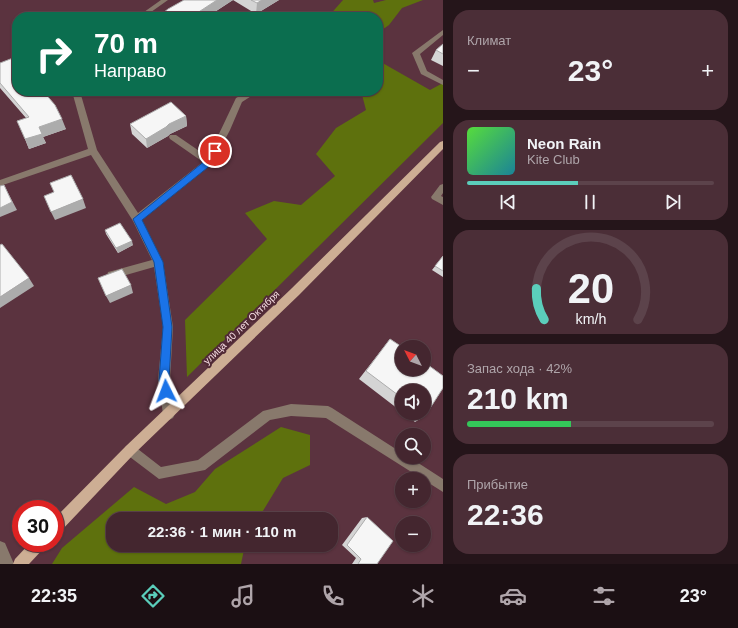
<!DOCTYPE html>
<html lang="ru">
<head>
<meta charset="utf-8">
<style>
	:root { --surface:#44262f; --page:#4b2e37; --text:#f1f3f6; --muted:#afa5aa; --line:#5c434b; --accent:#5bcebb }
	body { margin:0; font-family:Helvetica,sans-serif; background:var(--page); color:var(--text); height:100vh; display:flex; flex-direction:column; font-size:15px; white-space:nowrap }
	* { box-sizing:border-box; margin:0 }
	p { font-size:13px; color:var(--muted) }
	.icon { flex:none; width:22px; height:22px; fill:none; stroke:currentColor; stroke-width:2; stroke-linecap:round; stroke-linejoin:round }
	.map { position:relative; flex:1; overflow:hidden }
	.drawer { display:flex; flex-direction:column; gap:10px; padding:10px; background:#25151a; width:295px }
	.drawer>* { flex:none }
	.hud { position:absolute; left:12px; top:12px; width:371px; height:84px; border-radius:16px; box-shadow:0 1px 3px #0004,0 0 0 1px var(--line); background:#0b6e4f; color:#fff; overflow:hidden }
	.needle { width:26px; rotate:312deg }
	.fabs { position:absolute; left:395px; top:340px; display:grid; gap:8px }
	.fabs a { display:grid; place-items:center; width:36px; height:36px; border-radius:50%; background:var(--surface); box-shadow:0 1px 3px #0004,0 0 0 1px var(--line); font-size:20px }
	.speed { position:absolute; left:12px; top:500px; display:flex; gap:8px; font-size:20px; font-weight:700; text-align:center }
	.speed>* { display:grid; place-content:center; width:52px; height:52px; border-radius:50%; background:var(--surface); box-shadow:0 1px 3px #0004,0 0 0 1px var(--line); line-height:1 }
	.speed .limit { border:6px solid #d22; background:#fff; color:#111 }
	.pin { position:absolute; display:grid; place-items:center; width:34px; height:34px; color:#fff; margin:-17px; border:2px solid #fff; border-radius:50%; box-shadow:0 1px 4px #0007 }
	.me { position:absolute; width:44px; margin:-22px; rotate:357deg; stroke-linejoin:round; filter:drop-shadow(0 0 3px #0008) }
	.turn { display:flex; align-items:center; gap:14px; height:84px; padding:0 16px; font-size:18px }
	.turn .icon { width:52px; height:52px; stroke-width:2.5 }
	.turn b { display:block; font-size:28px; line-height:34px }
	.big { font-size:30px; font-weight:600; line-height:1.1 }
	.drawer .card { flex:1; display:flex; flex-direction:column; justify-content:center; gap:6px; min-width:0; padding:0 14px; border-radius:16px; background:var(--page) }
	.drawer .dial { align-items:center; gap:0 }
	.dial svg { height:104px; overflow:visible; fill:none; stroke:var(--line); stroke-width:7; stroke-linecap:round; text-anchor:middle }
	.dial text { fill:var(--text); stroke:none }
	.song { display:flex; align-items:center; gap:12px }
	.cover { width:48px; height:48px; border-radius:6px; background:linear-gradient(135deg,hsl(110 70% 55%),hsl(190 70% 35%)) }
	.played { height:4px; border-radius:2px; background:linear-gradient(90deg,var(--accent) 45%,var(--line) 45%) }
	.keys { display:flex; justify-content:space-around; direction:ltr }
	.heat { display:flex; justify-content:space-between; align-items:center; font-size:22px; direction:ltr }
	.charge { height:6px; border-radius:3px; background:linear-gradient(90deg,#34c759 42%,var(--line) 0) }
	.trip { position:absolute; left:106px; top:512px; width:232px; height:40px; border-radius:16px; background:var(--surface); box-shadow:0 1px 3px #0004,0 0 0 1px var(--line); font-weight:600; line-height:40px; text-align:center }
	.menu { display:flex; height:64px; justify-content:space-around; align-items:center; background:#1b0f13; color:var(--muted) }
	.menu .icon { width:28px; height:28px }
	.menu .current { color:var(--accent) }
	.menu b { font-size:18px; color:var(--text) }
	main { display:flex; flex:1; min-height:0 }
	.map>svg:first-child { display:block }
	.green { fill:#5e710d }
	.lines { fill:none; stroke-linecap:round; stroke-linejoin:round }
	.minor { fill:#88796c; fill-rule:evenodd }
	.major { fill:#cdae94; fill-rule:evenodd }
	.wall { fill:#d4d4d4 }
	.shaded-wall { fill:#acacac }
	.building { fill:#f6f6f6; stroke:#acacac }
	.route { fill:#1a73e8; stroke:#114b97 }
	.labels { text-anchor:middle; stroke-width:4; stroke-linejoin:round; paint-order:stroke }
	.street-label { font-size:10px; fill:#f6dce3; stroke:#502935 }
</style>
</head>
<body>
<main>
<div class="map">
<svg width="443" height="564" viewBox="0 0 443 564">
	<rect width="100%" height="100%" fill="#5b333f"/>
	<path class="green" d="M343 0H373L374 3 386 0H423L402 8 389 25 379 32 378 39V17H328Z
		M378 49 379 61 430 90 443 83V123L187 377 185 320 267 239 245 213 274 201 301 205 335 176 316 154 336 128 366 110 361 91H378Z
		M281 427 310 435V465L283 478 258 519H113V545H245L241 564H52L62 548 134 487 166 504 195 492 215 469Z"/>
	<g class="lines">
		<path class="minor" d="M161 0H168L144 17H137Z
			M80 13H84L91 17 80 15Z
			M443 30V35L420 54 427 71 443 80V85L421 74 412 53Z
			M74 91H82L81 95 97 150 138 213 203 162 170 139 169 137 170 135H176L208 157 236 98 249 91H259L242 102 230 130 212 164 142 220 163 262 173 327 170 380 175 414 173 418 169 420 165 418 163 414 158 380 163 327 154 267 112 279 108 278 107 275 108 272 112 271 152 260 133 221 91 155 0 186V180L88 149 73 95Z
			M443 184V193L441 196 443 197V205L432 199 431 197 440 185Z
			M291 404 328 406 332 408 402 453V457H409L443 479V492L326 418 291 416 270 420 205 470 159 479 126 454 124 450 126 446 130 444 134 446 161 467 198 460 263 411Z
			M0 541 5 543 14 564H0Z"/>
		<path class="major" d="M443 141V149L299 295 134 454 60 532 55 534V518L126 446 291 289 440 142Z
			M30 543H46L44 548 29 564H13L15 559Z"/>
	</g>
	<path class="wall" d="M184 0H279L256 14 233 0 207 17H158Z
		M443 44V66L431 60 436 50Z
		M0 63 66 129 43 137 46 143 29 149 25 139 26 118 0 88Z
		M231 91H241L237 94Z
		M186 116 187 126 170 134 168 136 147 148 132 134 130 124Z
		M105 230 133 245 118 253 106 234Z
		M443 256V277L432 270Z
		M390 339 402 347V369H424V362L443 376V388L425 416 415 422 404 413H424V391H402V412L359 379Z
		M367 517 377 564H352L356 558 342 545 362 518Z"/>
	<path class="shaded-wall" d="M217 0H233L207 17H191Z
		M262 0H279L256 14 257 3Z
		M237 91H241L237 94Z
		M186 116 187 126 170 134 168 136 147 148 146 139 169 124Z
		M62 119 66 129 43 137 46 143 29 149 25 139 39 127Z
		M4 185 8 193 17 210 0 217V208Z
		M83 199 86 208 55 220 51 212Z
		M132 241 133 245 118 253 116 248Z
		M29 278 34 286 0 308V297Z
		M131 285 133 293 110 303 106 296Z"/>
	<path class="building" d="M184 0H217L191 17H158L168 9Z
		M251 0H262L257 3Z
		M443 44V54L436 50Z
		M13 58 17 63V91H43L55 105 62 119 39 127 42 134 25 139 17 121 29 117 0 83V63Z
		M171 102 186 116 169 124 166 127 146 139 130 124Z
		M71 175 83 199 51 212 44 196 54 192 50 183Z
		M4 185 12 202 0 208V186Z
		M120 223 132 241 116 248 105 230Z
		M2 244 29 278 0 297V245Z
		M443 256V271L435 266Z
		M122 269 131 285 106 296 98 278Z
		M390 339 402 347V369H424V362L443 376V388L425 416 421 413H424V391H402V398L366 371Z
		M367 517 393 541 377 564H358L361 559 347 545Z"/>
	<path class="route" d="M215 148 219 151 212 164 142 220 163 262 172 327 169 380 171 391 169 395 166 396 162 395 159 380 163 327 154 262 133 219 206 160 212 149Z"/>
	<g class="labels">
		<g class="street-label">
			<text transform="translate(241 327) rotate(-44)" y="4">улица 40 лет Октября</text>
		</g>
	</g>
</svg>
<div class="fabs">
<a><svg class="needle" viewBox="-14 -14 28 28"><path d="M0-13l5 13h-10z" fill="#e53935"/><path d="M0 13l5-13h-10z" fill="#afa5aa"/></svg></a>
<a><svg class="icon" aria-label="sound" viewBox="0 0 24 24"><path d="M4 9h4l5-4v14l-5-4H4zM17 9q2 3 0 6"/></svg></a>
<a><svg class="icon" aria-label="search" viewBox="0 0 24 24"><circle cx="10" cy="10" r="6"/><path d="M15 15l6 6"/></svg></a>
<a>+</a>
<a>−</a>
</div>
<div class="speed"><div class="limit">30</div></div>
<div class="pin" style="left:215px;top:151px;background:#d93025"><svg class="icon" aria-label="arrive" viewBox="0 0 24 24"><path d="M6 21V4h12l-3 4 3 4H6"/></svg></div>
<svg class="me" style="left:166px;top:391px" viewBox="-20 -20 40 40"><path d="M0-17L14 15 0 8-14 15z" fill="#1a73e8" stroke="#fff" stroke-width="4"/></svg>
<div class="trip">22:36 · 1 мин · 110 m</div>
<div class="hud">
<div class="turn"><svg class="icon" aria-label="right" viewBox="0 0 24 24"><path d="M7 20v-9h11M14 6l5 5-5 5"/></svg><div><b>70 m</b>Направо</div></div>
</div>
</div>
<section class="drawer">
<div class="card"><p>Климат</p>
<div class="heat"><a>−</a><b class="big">23°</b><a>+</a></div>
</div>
<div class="card">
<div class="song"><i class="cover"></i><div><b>Neon Rain</b><p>Kite Club</p></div></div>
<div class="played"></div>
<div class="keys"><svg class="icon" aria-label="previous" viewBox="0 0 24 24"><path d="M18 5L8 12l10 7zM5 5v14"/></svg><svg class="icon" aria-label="pause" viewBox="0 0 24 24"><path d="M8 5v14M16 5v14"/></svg><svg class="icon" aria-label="next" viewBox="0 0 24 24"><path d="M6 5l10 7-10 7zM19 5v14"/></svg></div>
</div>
<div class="card dial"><svg viewBox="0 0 100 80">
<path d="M14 69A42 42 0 1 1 86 69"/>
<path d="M14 69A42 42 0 0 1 8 45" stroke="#5bcebb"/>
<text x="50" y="56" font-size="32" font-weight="700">20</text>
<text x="50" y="72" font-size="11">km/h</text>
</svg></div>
<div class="card"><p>Запас хода · 42%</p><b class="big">210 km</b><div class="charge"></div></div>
<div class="card"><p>Прибытие</p><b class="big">22:36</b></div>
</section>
</main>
<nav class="menu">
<b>22:35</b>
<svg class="icon current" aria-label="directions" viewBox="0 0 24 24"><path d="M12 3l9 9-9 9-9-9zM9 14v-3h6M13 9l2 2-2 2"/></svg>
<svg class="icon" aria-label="music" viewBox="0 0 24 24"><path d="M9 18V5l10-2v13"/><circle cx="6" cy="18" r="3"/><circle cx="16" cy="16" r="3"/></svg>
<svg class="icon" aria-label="phone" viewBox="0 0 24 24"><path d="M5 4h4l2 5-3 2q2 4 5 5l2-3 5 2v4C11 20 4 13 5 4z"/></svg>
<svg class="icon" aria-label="climate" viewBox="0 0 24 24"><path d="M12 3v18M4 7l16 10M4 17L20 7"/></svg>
<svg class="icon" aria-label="car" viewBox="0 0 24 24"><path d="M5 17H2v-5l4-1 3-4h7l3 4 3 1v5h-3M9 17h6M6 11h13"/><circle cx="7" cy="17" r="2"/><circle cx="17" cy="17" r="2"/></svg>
<svg class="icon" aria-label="filters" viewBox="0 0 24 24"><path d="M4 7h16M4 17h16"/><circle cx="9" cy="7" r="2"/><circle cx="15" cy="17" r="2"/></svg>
<b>23°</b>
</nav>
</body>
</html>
